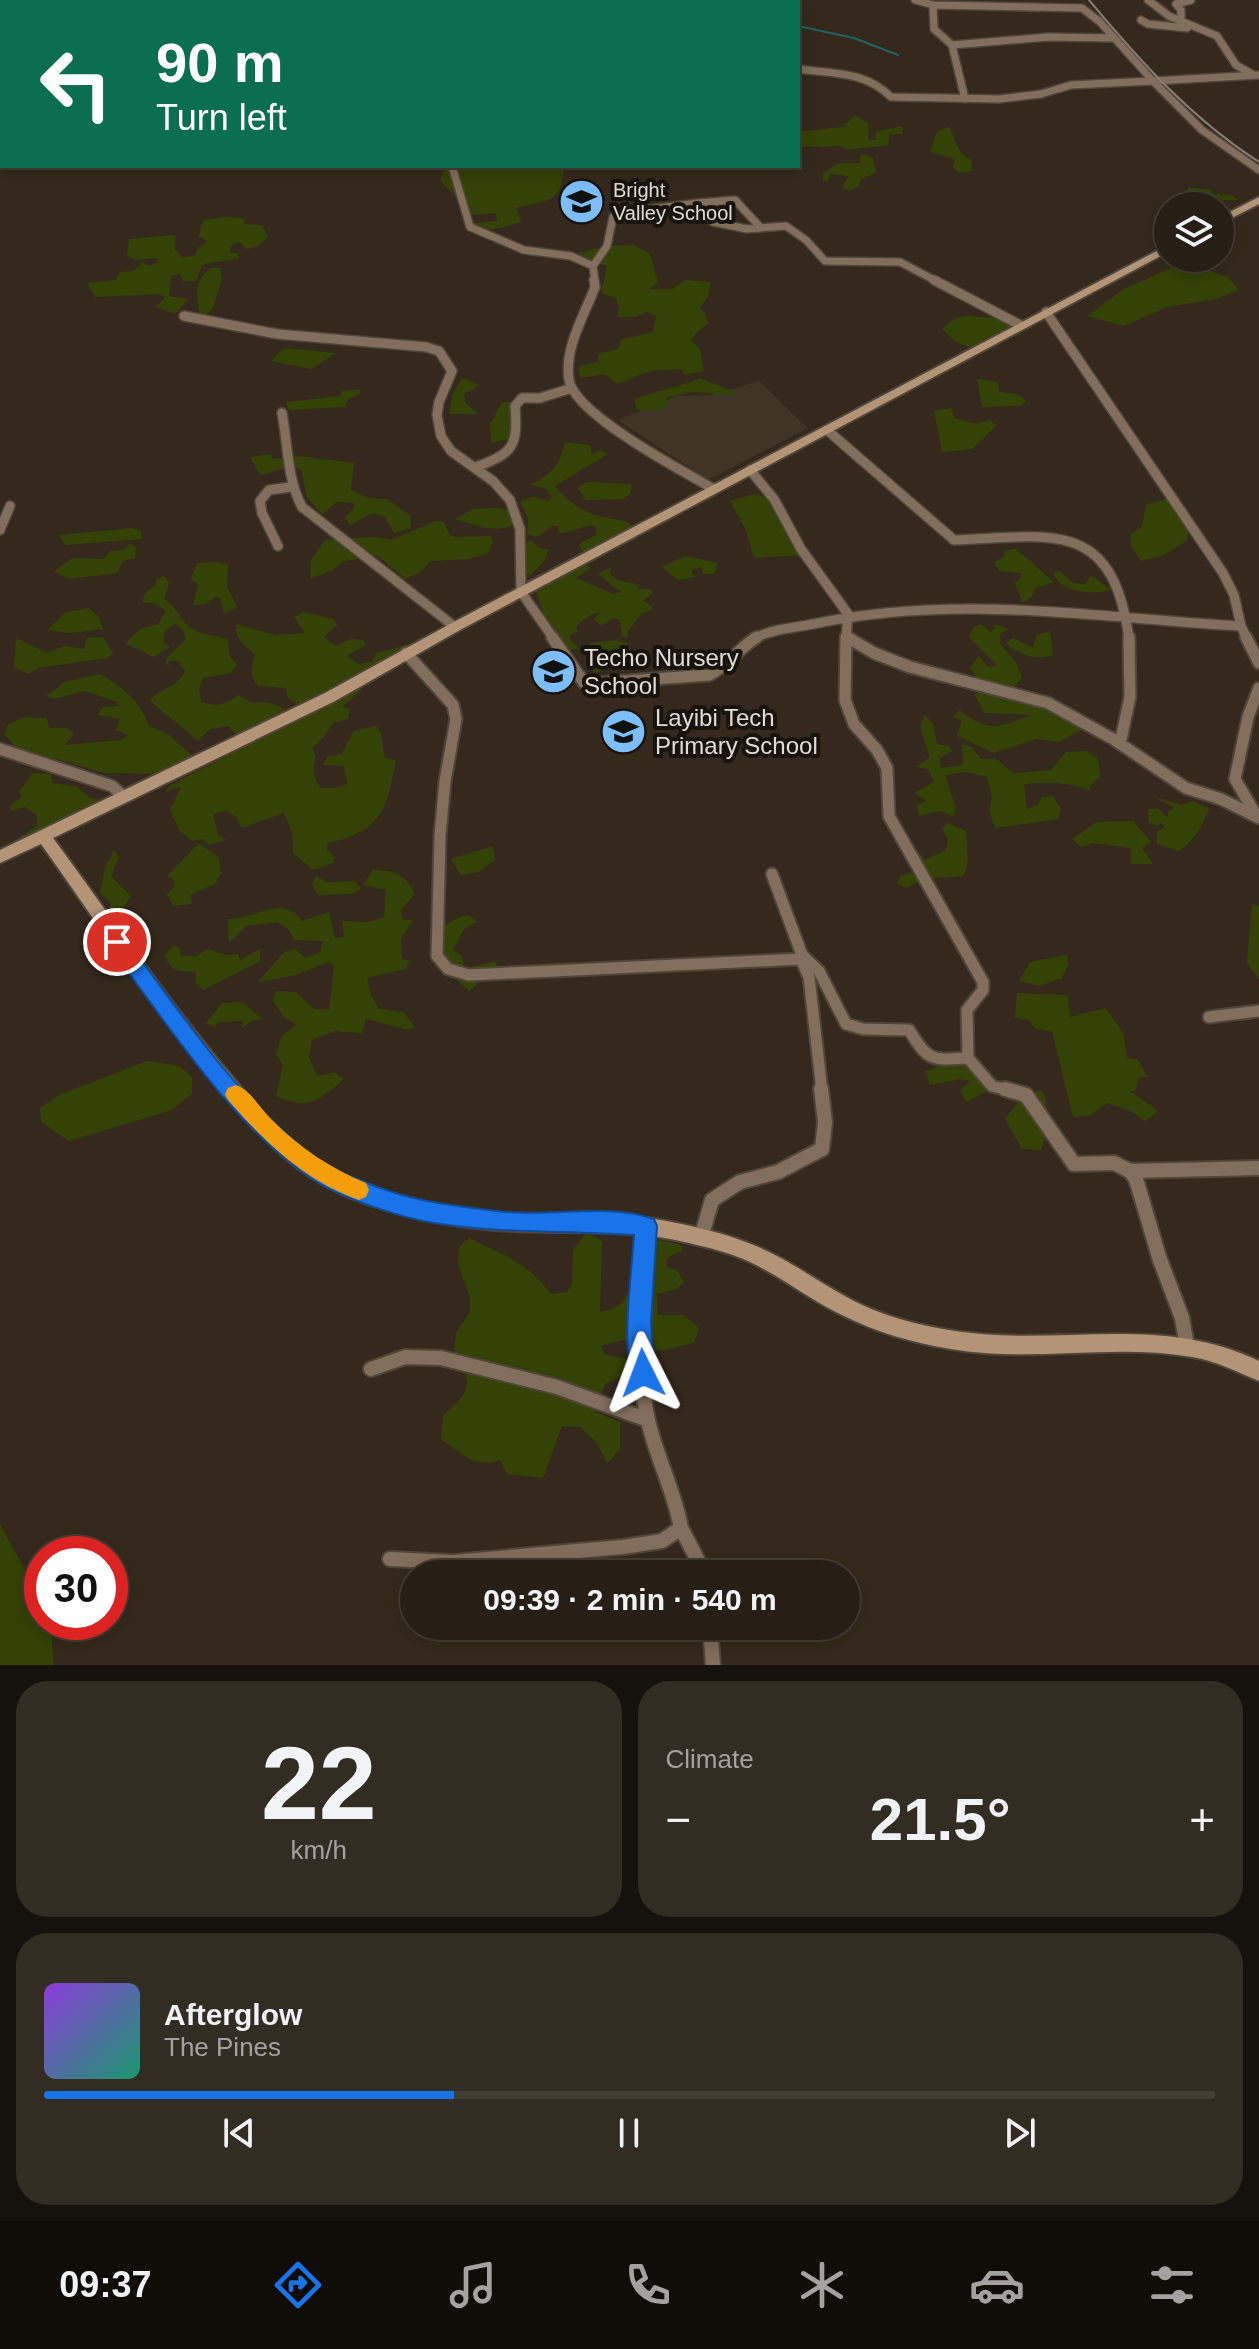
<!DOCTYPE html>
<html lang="en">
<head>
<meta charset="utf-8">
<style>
	:root { --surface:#271f15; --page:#332c22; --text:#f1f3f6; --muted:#a4a2a0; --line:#433d34; --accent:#1a73e8 }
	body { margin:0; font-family:Arial,sans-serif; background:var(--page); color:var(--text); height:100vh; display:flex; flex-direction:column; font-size:30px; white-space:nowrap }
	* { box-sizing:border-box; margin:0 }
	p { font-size:26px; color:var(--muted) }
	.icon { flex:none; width:44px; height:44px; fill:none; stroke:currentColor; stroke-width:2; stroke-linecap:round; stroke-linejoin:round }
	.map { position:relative; height:1665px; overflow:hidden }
	.side { display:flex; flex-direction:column; gap:16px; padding:16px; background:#15110c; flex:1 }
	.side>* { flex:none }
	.guide { position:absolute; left:0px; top:0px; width:800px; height:168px; box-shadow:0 4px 20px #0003,0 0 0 2px var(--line); background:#0b6e4f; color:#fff; overflow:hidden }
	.tools { position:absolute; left:1154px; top:192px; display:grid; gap:16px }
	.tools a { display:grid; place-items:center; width:80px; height:80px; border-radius:50%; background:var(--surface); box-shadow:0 4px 20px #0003,0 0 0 2px var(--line); font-size:40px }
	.speed { position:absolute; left:24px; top:1536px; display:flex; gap:16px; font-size:40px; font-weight:700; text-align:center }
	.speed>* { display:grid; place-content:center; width:104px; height:104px; border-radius:50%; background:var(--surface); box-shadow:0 4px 20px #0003,0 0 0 2px var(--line); line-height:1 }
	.speed .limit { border:12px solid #d22; background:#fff; color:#111 }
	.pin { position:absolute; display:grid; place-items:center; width:68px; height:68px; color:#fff; margin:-34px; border:4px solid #fff; border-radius:50%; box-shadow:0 2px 8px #0007 }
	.me { position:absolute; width:88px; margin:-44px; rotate:357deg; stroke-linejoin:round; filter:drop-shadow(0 0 6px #0008) }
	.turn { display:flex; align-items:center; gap:28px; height:168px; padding:0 24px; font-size:36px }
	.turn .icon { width:104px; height:104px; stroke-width:2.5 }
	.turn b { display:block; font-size:56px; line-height:68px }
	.big { font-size:60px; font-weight:700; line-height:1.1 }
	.side .card { flex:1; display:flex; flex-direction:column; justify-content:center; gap:12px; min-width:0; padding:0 28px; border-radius:32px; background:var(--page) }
	.side .dial { align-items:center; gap:0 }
	.dial b { font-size:104px; line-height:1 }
	.song { display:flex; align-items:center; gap:24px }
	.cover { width:96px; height:96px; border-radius:12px; background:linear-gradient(135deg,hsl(270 70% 55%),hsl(160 70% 35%)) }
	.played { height:8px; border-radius:4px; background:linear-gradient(90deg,var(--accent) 35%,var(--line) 35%) }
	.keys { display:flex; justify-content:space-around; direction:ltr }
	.heat { display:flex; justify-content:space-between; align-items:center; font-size:44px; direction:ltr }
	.side .tiles { flex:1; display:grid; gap:16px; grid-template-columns:1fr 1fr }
	.card:last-child { grid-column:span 2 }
	.trip { position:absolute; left:400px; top:1560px; width:460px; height:80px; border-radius:40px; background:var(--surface); box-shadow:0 4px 20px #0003,0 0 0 2px var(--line); font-weight:700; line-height:80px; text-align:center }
	.dock { display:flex; height:128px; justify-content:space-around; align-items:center; background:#100c08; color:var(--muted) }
	.dock .icon { width:56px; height:56px }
	.dock .selected { color:var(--accent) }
	.dock b { font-size:36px; color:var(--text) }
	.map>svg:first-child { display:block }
	.industrial { fill:#3f3426 }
	.green { fill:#354207 }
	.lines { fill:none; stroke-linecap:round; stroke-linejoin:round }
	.stream { stroke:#216364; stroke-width:2 }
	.street-far3-casing { stroke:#504539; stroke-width:10 }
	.street-far2-casing { stroke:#504539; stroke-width:12 }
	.street-far1-casing { stroke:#504539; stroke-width:15 }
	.street-casing { stroke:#504539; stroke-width:18 }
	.secondary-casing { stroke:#504539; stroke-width:4 }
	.street-far3 { stroke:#826e5c; stroke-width:7 }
	.street-far2 { stroke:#826e5c; stroke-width:9 }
	.street-far1 { stroke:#826e5c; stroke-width:11 }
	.street { stroke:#826e5c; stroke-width:14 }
	.secondary { fill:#b39477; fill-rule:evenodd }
	.rail { stroke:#857c71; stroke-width:2 }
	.route { fill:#1a73e8; stroke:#114b97; stroke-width:2 }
	.slow { fill:#f59e0b }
	.labels { text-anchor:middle; stroke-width:8; stroke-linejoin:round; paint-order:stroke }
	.far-poi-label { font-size:20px; fill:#e1dbd2; stroke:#18130d; text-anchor:start }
	.poi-label { font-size:24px; fill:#e1dbd2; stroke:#18130d; text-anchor:start }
</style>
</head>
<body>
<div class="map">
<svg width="1259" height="1665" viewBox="0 0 1259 1665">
	<rect width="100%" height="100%" fill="#34291c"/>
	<path class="industrial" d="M759 381 808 428 708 480 618 420 677 396 712 395Z"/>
	<path class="green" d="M855 115 868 123 869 140H876L875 132 902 126 903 134H889L888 145 846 150 841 146 800 147 798 132 843 127Z
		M949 127 961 153 972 161 971 171 960 173 953 168 955 159 930 152 937 131Z
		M861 153 873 158 876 172 860 180 859 186 850 191 842 187 849 176 830 174 828 181H823V173L839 163H859Z
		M445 166H564C561 206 547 199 516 208L521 222C505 227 486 234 472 223L497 221 496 213 473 215 440 180Z
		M1188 187 1211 190 1214 194 1232 195 1238 200H1214L1211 206H1185Z
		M226 217 245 218 244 224 262 225 268 237 257 247 246 249 240 242 232 244 229 253H237L239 258C226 263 215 260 202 265L196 281H183L180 274 171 276 169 296 188 299 175 314 156 307 164 299 162 294 95 297 87 283 116 280 120 272 133 271 143 262 149 266 158 262 157 258 136 260 127 256 129 239 175 235V249L182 258 195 255 198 248 207 242 199 236 203 220Z
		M633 245 650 254 658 283 649 289H672L686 280 711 282 708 296 700 308 705 313 708 324 697 332 691 341 700 348 704 371 684 375 681 369 650 371 617 384 605 374 580 378 578 367 599 361 598 354 618 349 622 339 653 332 656 316 647 312 635 317H617L619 308 616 298 601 293 607 266 573 255 605 246Z
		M1184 262 1228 277 1239 290 1216 299 1167 307 1124 326 1087 316 1124 289Z
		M211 268H220L222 279 212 310 205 315 199 313C197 295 193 281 211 268Z
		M968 316 1010 319 1017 328C988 348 968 358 942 329L955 318Z
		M284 348 336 353 311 369 271 361Z
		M462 378 480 385 464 394 466 403 478 414H449L452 395Z
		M700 378 737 393C721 398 714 393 698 392 688 391 676 396 666 398L669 405 657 410H637L634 400C656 390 678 388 700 378Z
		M977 379 998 382 999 392 1018 394 1026 401 1022 406 982 407Z
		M360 389V394L348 399 345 407 288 410 286 402 341 396 342 391Z
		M502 402H517L515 410 509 414 519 436 491 443 490 425Z
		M951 408 954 418 976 424 990 420 996 426 972 449 942 452 934 411Z
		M565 442 590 445 592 455 600 450 608 454 555 486C576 512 595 517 626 521L633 527 584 554 579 544 597 534 595 526C582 525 572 533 559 533L558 526H551L539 536 527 535 528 518 520 502 533 496 548 501 552 497 545 488 530 485C551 474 560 466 565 442Z
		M271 454 272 459 299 456 354 463 351 490 367 498 387 499 410 516 411 528 394 533 385 517 372 513 350 525 345 517 355 507 353 503 337 502 322 514 307 497 301 469 286 468 260 475 250 457Z
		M587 482 632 484 630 494 623 499 585 500 578 487Z
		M754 494 781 501 804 555 754 558 745 528 730 501Z
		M1169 499 1189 524 1187 540 1164 555 1141 561 1131 546 1130 534 1142 527 1146 504Z
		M495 508 512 510 520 521C499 536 478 526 455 519L473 509Z
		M436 521 444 522 450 535 455 537 491 536 493 542 488 553 470 559 430 561 421 572 405 579 378 556 344 561 333 570 310 579 311 560 325 540C347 541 371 533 391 540Z
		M132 528 141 531 142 539 65 545 59 535Z
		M531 540 538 547 549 550 545 560 531 575 514 573V549Z
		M129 544 136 547 135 558 123 561 117 573 68 579 54 571 73 558 104 559 110 551 124 550Z
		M1016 549 1054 582 1035 588 1032 597 1023 603 1015 583 1021 577V573L999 571 994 562 1004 557V551Z
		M686 556 718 563 715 574H703L701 567 691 570 695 577 678 580 661 567Z
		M215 562 228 564 227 587 237 607 224 614 221 599 217 596 206 604 193 605 198 584 191 579 197 563Z
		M583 564 592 568 576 578 613 594 621 592 598 574 611 567 610 574 617 580 640 585 636 589H649L653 592 643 601 652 606 651 610 641 614 627 633 628 637H622L620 620 613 618 601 626 594 619 600 612C592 613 582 620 576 627L578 632 570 635V640L579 648 567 651 544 616 536 591Z
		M1060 571 1073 583 1085 584 1091 575 1111 590C1093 595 1061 593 1053 573Z
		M164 576 169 583 164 599C178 607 181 624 196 631 204 635 218 636 228 639L230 656 237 665 231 673 203 678 199 689 201 702C217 707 225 705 238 695L252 703C266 700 277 704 289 712L239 739 229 726 210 729 198 741 150 701C159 687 175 691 185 671L178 661H169L168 668 166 659 186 639 182 629 175 624 165 631 163 642 170 647 154 657 125 643 140 629 158 624 166 611 154 603 142 602 146 592 155 586 157 579Z
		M89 608 98 616 103 629 69 633 47 630 66 612Z
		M303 612 333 619 337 625 324 637 335 646 351 639 364 640 366 645 347 656 358 664 372 662 376 653 417 642 300 707 288 698 286 688 258 686C249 676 251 667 255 655 245 644 235 641 236 624L275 635 305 633 294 617Z
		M981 624 990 632 995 629 994 624 1009 629 1000 634V644L1016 662 1022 678 1008 694 1037 703 1087 727 1059 742 1037 739 994 753 957 736 962 720 952 717 959 710C992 734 995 727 1033 715L984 713 974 694 984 692 970 667 979 656 988 667 997 665 969 637 974 627Z
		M1050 631 1053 655C1036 661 1018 655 1006 643L1013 638 1033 648 1037 635Z
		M103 637 113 654 107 658 38 668 29 674 14 668 16 638 47 653 65 646 84 649 87 638Z
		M616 640 627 643V648L613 650 606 656H623C616 668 606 670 593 673L591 643Z
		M100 674C120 685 142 703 149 726L168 734 198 761 166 774 104 773 16 747 4 734 8 724 25 717 47 718 49 728H67L74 734 65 745 121 740 129 735 116 730 120 719 98 715 103 707 118 706V702L84 691 55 699 46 696 65 682Z
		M363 684 360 691 342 707 350 709 348 719 333 723 322 739 312 748 316 756C313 768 312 778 321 788H334L347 784 344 766 323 765 328 756 342 754 353 731 376 726 381 733 385 759 396 760C386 812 383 830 328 843L327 850 335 857 333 863 313 870 293 853V835L284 813 242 828 235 816 226 811 213 814 218 835 226 840 209 845 202 839 192 841 180 832 170 810 181 787 165 792 169 786Z
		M924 715 933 723 937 744 949 746 952 751 940 758 941 768 963 765 962 744 972 747 981 759H996L1013 773 1051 770 1066 752 1087 751 1098 759 1100 776 1090 786V791C1067 781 1050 782 1024 784L1027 809 1038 804 1042 797 1053 796 1061 809 1058 819 995 828 989 810 992 798 987 777 965 772 945 775 956 809 953 816 939 811 919 816 917 805 927 801 914 793 934 782 928 769 916 767 930 757 920 728Z
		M33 773 51 774 52 783 76 786 90 798 101 800 88 813 24 845 21 836 37 826V815L25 807 11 811 10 805 22 797 19 791Z
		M1152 796 1182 805 1191 801 1209 808C1203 825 1194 841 1179 851L1157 844V832L1165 827 1161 823 1157 826 1149 823 1148 809 1158 808 1167 818 1168 812 1174 807Z
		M1133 821 1151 842 1142 848 1153 864H1131V848L1093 843 1081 847 1072 839 1097 822Z
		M947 823 966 831 968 860 964 876 924 879 906 888 897 883 901 876 914 872 909 859 914 847 925 860 946 850 948 839 942 829Z
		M199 843 219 858 221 873 215 884 190 895 192 904 173 906 167 894 175 885 173 879 167 876Z
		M493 846 495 860 479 872 461 875 451 859Z
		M114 850 119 857 111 876 131 896 123 908 111 909 109 901 100 894 105 868Z
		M373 870C395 871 405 874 415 894L401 910 403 920H413L401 939 402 959 411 961 405 969 367 978 371 995 379 1009 404 1012 415 1028 404 1029 366 1019 362 1033 335 1031 312 1040 309 1057 317 1076 334 1072 344 1079C321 1100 306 1111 276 1096L283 1065 276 1054 282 1036 296 1025 284 1017 273 1001 276 991 296 992 314 1009H329L334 966 328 962 296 975 257 983 284 952 295 949 305 958 320 952 323 941 294 940 289 930 278 922 246 926 229 943 228 919C254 920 283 893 302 921L329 912 335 938 344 937 342 921 369 922 384 917 386 890 363 885Z
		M316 876 326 882 355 881 361 889 352 894 318 895 312 884Z
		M1252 904 1259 906V980L1247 962Z
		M462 916H470L477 922 464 929 453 951 461 954 465 969 494 961 498 966 469 991 440 964V928Z
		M174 945 180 949 181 956H196L208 949 226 955 238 954 240 960 260 949V961L203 990 195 982 196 972C180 971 170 972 165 955Z
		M1067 955 1068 965 1062 978 1040 986 1019 981 1030 962Z
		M1017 993 1068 995 1070 1017 1106 1008 1123 1033 1127 1057 1138 1060 1147 1077 1139 1078 1135 1091H1130L1158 1111 1145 1121 1131 1111 1107 1103 1089 1116 1073 1117 1052 1031 1036 1029 1028 1020 1015 1018Z
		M242 1002 263 1019 253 1020 242 1028 243 1021 219 1022 214 1027 206 1023 222 1003Z
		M147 1061 179 1066 192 1077V1093L172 1110 69 1141 41 1122 40 1108 59 1095Z
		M939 1066H978L986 1092 966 1102 960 1090 971 1081 961 1079 930 1085 925 1071Z
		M1026 1091H1042C1051 1104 1047 1136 1041 1150L1022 1149 1005 1119Z
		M586 1233 602 1241 600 1312C633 1307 629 1285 639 1260 641 1253 648 1245 652 1239L680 1244 683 1251 668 1257 666 1266 678 1271 684 1283 676 1289 657 1294 658 1315H683L699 1328 694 1343 660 1351 622 1340 601 1346 604 1354 625 1359 631 1372 605 1384 594 1411 620 1422V1449L607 1464 597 1443 580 1427 562 1426 543 1478 507 1474 500 1460C475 1469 461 1453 441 1439L443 1416C469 1393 475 1384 454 1354L456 1333 470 1312V1297L458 1265 459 1247 469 1238C505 1256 526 1261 551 1294L567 1292 572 1283 573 1250Z
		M0 1524 42 1601V1622H50L54 1665H0Z"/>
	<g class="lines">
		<path class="stream" d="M596 2 599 0
			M798 26 854 38 898 55"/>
		<defs>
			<path id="street-far3" d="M915 0 933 5
				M1148 0 1169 16 1217 36 1236 65 1252 74
				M1141 20 1148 24 1187 28
				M1181 20V10L1176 4 1191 0
				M952 45 1048 37 1114 38
				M798 69C834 74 865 71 891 97L999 99 1041 94 1071 85 1153 81 1202 130 1259 170
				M965 99 952 45 934 29 933 5 1082 8 1100 22 1153 81 1259 75
				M452 166 470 227 524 250 571 256 593 266
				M698 203 735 200 760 227
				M595 282 593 266 607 246 613 217 617 213 698 203 713 222 747 229 786 226 806 240 825 261 900 262 938 282"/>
			<path id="street-far2" d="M594 280 595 287C584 316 564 348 569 380 574 414 684 472 714 489
				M934 280 1020 325
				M1046 312 1223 573 1234 595 1241 626
				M184 316 277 334 426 347 439 351 452 371 439 402 437 415 441 436 451 451 493 481 510 500 520 529 521 592 554 639
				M282 413C288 445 287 479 302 507L455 627
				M827 430 954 540C1053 536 1113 518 1129 639
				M476 467C514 453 518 446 515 406L522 398H540L572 388
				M750 470 774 499 801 549 848 614 846 639
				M0 530 10 506
				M278 546 262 513 260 501 269 490 291 487
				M846 636 850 639
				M754 639C770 629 794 628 813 624 958 593 1096 618 1241 626L1247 639"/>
			<path id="street-far1" d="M552 637 585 684 709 675C728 666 739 648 757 637
				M846 637 845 700 854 724 877 750 887 768 889 816 983 982V990L967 1010 968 1058 992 1086 1012 1091
				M847 637 874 653 910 667 1048 703 1113 739 1186 788 1221 799 1259 818
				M1246 637 1259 663
				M406 653 453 705 456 719 445 781 440 836 437 956 448 969 469 975 801 959 809 977 822 1091
				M1120 744 1130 697 1129 637
				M0 749 112 786 124 797
				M1256 815 1235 779 1248 717 1259 688
				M772 874 802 955 819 971 846 1024 863 1029 909 1030C929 1062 931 1060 968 1058
				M1209 1017 1259 1011"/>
			<path id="street" d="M1005 1089 1026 1095 1074 1164 1114 1163 1130 1171 1259 1168
				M1130 1171 1136 1179 1159 1257 1182 1318 1187 1346
				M701 1238 712 1200 740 1182 778 1172 822 1149 825 1122 821 1089
				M371 1369 405 1357 441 1358 557 1387 648 1420
				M681 1528 705 1574
				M390 1559 453 1562 623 1547 662 1541 681 1528C674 1489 655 1455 647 1416 635 1354 640 1289 646 1226
				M710 1626 713 1665"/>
			<path id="secondary" d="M1259 197V204L1220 224V217Z
				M1168 245V252L460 630 335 701 53 838C113 919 169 1003 235 1080 263 1113 293 1148 332 1170 371 1192 415 1202 459 1209 505 1216 552 1213 599 1214 634 1215 668 1220 703 1229 728 1235 752 1243 775 1255 804 1270 831 1290 860 1304 890 1318 923 1326 955 1331 1059 1347 1160 1313 1259 1361V1381C1237 1372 1217 1361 1192 1357 1112 1343 1031 1363 951 1349 913 1343 876 1332 842 1315 810 1300 782 1277 750 1262 731 1253 710 1248 689 1243 612 1224 533 1239 455 1225 407 1217 356 1205 314 1179 276 1156 246 1119 218 1085 153 1009 99 925 41 844L0 863V850L325 693 450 624Z"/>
		</defs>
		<use href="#street-far3" class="street-far3-casing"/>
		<use href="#street-far2" class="street-far2-casing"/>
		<use href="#street-far1" class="street-far1-casing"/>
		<use href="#street" class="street-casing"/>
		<use href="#secondary" class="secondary-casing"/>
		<use href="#street-far3" class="street-far3"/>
		<use href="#street-far2" class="street-far2"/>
		<use href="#street-far1" class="street-far1"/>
		<use href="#street" class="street"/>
		<use href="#secondary" class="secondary"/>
		<path class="rail" d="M1089 0C1140 61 1192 119 1259 162"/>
	</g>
	<path class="route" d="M117 934 124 937C184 1017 244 1110 328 1167 338 1173 351 1176 362 1181 410 1201 446 1205 497 1211 544 1218 609 1202 654 1219L657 1226 651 1322 654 1373 651 1381 643 1385 634 1381C620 1349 632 1272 634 1235 567 1230 501 1234 434 1223 402 1218 341 1198 314 1180 234 1128 167 1024 110 947L107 942 110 937Z"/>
	<path class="slow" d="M236 1085C251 1090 260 1109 272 1120 300 1148 330 1168 366 1183L369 1190 366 1197 359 1200C304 1180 266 1143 228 1100L225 1094 228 1088Z"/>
	<defs>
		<symbol id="school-disc" viewBox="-11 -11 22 22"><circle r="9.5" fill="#7dbef9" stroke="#18130d"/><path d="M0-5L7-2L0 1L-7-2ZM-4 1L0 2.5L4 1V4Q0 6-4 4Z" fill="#111"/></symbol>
	</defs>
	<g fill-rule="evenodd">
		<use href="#school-disc" x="556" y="176" width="51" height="51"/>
		<use href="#school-disc" x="528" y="646" width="51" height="51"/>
		<use href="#school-disc" x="598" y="706" width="51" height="51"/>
	</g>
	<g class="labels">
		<g class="far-poi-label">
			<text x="613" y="197">Bright<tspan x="613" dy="23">Valley School</tspan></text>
		</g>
		<g class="poi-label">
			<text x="584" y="666">Techo Nursery<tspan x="584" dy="28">School</tspan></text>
			<text x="655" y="726">Layibi Tech<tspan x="655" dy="28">Primary School</tspan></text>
		</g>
	</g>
</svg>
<div class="tools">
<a><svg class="icon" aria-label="layers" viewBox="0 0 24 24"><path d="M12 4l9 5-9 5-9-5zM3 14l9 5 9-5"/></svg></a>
</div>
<div class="speed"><div class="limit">30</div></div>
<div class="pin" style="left:117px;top:942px;background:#d93025"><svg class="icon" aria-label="arrive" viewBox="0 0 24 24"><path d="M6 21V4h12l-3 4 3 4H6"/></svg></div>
<svg class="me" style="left:643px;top:1373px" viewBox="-20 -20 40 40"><path d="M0-17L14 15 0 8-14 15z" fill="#1a73e8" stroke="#fff" stroke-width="4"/></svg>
<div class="trip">09:39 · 2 min · 540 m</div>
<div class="guide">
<div class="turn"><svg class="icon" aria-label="left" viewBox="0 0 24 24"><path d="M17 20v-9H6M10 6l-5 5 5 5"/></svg><div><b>90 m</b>Turn left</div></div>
</div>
</div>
<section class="side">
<div class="tiles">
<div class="card dial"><b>22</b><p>km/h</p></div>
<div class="card"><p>Climate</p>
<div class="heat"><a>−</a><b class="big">21.5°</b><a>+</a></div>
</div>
<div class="card">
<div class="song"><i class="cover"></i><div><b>Afterglow</b><p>The Pines</p></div></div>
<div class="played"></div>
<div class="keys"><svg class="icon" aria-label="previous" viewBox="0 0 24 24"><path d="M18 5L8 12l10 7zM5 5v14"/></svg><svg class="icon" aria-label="pause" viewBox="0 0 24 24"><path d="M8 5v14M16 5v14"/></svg><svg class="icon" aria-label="next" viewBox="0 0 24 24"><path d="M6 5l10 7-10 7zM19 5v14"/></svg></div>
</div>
</div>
</section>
<nav class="dock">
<b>09:37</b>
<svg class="icon selected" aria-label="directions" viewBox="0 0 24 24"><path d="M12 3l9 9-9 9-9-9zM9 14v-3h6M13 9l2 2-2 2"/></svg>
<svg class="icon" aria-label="music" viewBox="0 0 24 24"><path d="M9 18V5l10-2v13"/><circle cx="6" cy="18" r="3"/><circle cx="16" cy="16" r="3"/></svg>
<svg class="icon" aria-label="phone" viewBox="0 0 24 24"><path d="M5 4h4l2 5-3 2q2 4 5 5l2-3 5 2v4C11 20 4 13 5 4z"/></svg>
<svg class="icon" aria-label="climate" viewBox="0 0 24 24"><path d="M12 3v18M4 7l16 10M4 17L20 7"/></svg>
<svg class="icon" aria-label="car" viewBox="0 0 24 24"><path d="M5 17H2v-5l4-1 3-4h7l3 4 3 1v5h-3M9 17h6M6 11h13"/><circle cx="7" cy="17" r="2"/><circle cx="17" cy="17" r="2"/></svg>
<svg class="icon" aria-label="filters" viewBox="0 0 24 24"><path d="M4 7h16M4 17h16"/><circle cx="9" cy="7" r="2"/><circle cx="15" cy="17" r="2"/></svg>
</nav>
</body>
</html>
